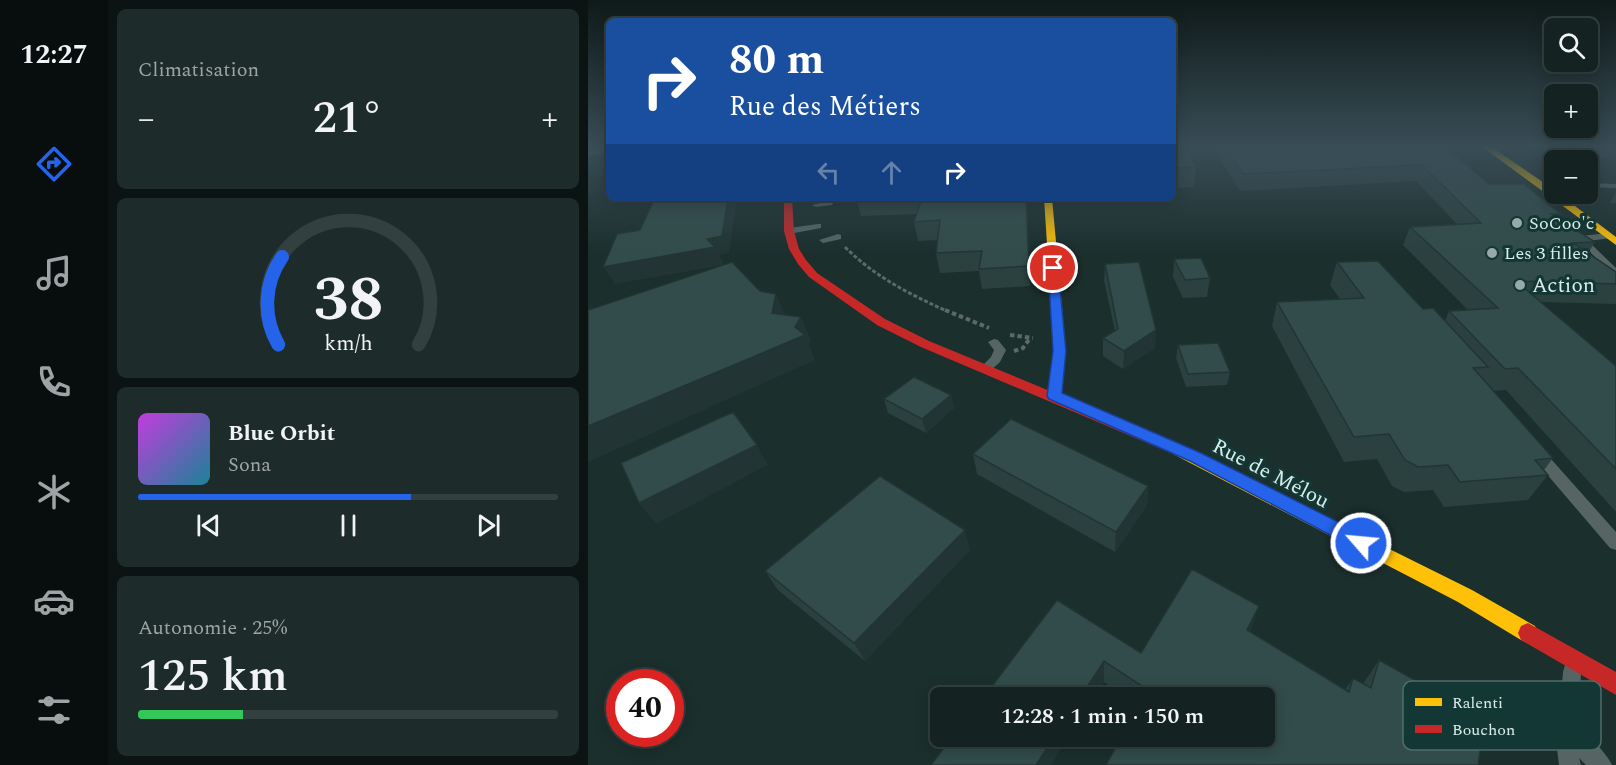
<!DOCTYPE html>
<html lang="fr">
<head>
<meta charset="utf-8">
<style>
	:root { --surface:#142322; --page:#1d2b2a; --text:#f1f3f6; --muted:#9da4a5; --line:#334040; --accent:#2563eb }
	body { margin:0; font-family:Spectral,serif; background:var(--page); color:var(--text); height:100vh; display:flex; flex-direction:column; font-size:22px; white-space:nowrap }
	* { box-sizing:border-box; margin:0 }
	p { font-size:20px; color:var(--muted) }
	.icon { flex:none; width:33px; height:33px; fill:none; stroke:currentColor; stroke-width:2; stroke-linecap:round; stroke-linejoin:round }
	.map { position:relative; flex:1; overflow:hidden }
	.drawer { display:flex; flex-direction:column; gap:9px; padding:9px; background:#0b1313; width:480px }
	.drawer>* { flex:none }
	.banner { position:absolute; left:18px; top:18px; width:570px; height:183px; border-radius:9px; box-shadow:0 3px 15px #0003,0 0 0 2px var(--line); background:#1a4fa0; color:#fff; overflow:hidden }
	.buttons { position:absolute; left:956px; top:18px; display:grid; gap:12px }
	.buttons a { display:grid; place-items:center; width:54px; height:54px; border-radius:9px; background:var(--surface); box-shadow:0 3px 15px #0003,0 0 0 2px var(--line); font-size:30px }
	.speed { position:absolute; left:18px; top:669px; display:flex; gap:12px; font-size:30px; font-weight:700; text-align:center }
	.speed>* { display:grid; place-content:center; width:78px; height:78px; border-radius:50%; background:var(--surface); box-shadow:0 3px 15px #0003,0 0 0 2px var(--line); line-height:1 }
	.speed .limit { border:9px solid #d22; background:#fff; color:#111 }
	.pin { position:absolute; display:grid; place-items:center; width:51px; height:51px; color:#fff; margin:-26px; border:3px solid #fff; border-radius:50%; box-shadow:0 2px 6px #0007 }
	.me { position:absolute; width:66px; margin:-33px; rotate:297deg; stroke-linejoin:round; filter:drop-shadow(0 0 4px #0008) }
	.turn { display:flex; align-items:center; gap:21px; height:126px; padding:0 24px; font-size:27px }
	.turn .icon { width:78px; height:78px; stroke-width:2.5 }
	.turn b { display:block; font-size:42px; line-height:51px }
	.lanes { display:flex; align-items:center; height:57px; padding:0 24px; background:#0003; justify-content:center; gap:30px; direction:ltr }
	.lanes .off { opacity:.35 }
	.big { font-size:45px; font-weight:600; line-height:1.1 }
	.drawer .tile { flex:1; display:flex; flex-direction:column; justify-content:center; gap:9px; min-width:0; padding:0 21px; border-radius:9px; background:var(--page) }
	.drawer .dial { align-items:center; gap:0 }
	.dial svg { height:156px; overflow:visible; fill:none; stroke:var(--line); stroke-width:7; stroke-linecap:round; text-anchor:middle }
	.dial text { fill:var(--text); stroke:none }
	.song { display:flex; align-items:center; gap:18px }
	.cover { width:72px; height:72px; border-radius:9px; background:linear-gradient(135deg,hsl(290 70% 55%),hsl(190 70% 35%)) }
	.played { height:6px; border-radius:3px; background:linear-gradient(90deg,var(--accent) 65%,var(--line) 65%) }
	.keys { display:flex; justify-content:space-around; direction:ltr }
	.heat { display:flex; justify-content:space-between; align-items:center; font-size:33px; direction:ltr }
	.charge { height:9px; border-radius:4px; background:linear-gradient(90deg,#34c759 25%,var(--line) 0) }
	.trip { position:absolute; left:342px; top:687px; width:345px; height:60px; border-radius:9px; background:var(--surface); box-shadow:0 3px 15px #0003,0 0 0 2px var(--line); font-weight:600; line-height:60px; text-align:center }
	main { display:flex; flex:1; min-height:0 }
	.menu { display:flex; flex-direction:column; width:108px; justify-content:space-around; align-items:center; background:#080e0e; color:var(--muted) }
	.menu .icon { width:42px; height:42px }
	.menu .active { color:var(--accent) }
	.menu b { font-size:27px; color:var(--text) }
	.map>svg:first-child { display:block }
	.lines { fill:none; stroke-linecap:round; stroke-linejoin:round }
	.path-far1 { stroke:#5c6968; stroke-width:3; stroke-dasharray:4 2; stroke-linecap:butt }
	.path { stroke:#5c6968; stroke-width:4; stroke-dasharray:4.5 3; stroke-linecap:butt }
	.lane { fill:#566563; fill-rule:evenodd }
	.street { fill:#566563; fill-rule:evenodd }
	.slow { fill:#ffc107; fill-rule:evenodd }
	.jam { fill:#c62828; fill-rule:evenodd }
	.wall { fill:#2a4140 }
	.shaded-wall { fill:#223534 }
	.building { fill:#314c4a; stroke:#223534; stroke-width:1.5 }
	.route { fill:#2563eb; stroke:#184099; stroke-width:1.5 }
	.poi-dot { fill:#97aaa8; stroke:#133734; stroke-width:2 }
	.labels { text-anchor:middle; stroke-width:6; stroke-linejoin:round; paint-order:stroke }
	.far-poi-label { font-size:18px; fill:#daedeb; stroke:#133734; text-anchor:start }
	.poi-label { font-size:21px; fill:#daedeb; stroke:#133734; text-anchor:start }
	.street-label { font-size:21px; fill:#daedeb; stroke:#133734 }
	.key { fill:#133734; stroke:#4f6e6b; stroke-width:1.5 }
	.key-label { font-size:16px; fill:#daedeb }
</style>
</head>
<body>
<main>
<nav class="menu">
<b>12:27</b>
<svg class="icon active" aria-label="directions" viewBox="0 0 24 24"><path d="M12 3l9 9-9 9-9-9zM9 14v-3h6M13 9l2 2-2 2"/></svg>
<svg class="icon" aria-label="music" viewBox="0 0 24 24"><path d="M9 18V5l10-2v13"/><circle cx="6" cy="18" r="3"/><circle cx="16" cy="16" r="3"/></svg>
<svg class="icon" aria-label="phone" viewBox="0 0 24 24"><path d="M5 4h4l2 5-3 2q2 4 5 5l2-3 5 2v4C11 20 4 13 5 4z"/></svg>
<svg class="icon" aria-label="climate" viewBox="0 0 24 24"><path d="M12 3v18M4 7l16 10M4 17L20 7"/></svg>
<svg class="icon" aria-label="car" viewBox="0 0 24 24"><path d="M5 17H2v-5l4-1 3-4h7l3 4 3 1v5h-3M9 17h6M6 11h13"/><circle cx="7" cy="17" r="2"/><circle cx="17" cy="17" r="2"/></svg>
<svg class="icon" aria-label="filters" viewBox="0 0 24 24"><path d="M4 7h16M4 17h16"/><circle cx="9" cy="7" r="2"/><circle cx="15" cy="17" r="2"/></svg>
</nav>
<section class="drawer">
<div class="tile"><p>Climatisation</p>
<div class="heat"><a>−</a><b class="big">21°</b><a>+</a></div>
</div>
<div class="tile dial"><svg viewBox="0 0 100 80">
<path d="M14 69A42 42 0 1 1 86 69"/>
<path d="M14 69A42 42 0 0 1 16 24" stroke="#2563eb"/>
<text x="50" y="56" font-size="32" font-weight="700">38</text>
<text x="50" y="72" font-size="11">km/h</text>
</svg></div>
<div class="tile">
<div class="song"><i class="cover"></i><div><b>Blue Orbit</b><p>Sona</p></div></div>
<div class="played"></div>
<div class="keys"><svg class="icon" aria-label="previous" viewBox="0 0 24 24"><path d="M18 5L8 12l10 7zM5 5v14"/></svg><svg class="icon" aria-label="pause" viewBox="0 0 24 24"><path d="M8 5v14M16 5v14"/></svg><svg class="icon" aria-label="next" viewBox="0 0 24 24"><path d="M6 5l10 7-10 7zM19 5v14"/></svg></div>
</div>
<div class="tile"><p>Autonomie · 25%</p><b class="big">125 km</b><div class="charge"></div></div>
</section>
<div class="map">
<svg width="1028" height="765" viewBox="0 0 1028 765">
	<rect width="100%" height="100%" fill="#1b2f2d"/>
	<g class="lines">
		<path class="path-far1" d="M257 247C287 277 323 295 361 312"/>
		<path class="path" d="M357 310 401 328
			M422 335 445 338
			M426 351 435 348 442 338"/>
		<path class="lane" d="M999 183 1028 184V188L999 187Z
			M241 201 245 203 244 205 228 207 224 205Z
			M230 224H233V228L201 234 197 231 201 228Z
			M1020 233 1023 234V238L1000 241 1028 268V276L1025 275 989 239 993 236Z
			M250 234 253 235V239L235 243 231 240Z
			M406 339 410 340 418 350 412 362 402 371H394L392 368 403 357 406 350 400 342Z
			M950 449 955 450 1028 532V550L1022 548 945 458 943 454 945 450Z
			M984 663 991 665 993 672 991 724C1000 736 1018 752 1024 765H998L991 758 993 765H971L969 749 975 672 977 665Z"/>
		<path class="street" d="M10 146H21V152L0 156V148Z"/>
		<path class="slow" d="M893 146H902L965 189 966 194H971L1028 237V245Z
			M456 198H464L478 351 473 396 466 401 459 396 466 351Z
			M590 444 884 590 947 626 950 633 947 640 940 643 933 640 870 602 585 454 582 450 585 446Z"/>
		<path class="jam" d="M196 198H204L206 231 211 249 218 260 229 273 297 319 341 341 595 446 598 450 595 454H585L333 347 289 325 221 277 210 264 201 249 196 231Z
			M940 623 1028 672V695L933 640 930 633 933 626Z"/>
	</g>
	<path class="wall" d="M585 146 608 167 606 187 585 188Z
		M624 146H861L860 149 901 184 973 214 970 219 1007 242 1000 253 1028 272V304L952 302 1028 366V512L918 390 905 391 965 458 956 470 960 475 940 500 856 507 845 490 816 492 804 486 789 459 756 462 684 326 689 302 752 299 742 285 749 262 857 321 861 311 880 310 815 245 822 227 869 224 828 181 652 191Z
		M983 146H1028V160L984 154Z
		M1028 192V203H1022Z
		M268 198H439L442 286 394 289 391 271 352 273 348 253 349 240 330 241 326 222 329 214 273 216Z
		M586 259 622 278 619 297 595 298 585 277Z
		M517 264 567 348 535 369 515 356V338L527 331 516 281Z
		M590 345 642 372 639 385 598 387 588 358Z
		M363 395 366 408 338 433 300 413 296 399Z
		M385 454 560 486 559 506 527 552 389 474Z
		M382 550 277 661 190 590 177 571Z
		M469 600 553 653 663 629 662 632 757 690 765 678 775 684 791 660 897 719 676 698H538L516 682 506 698H395Z"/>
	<path class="shaded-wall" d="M140 198H149L141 253 131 255 136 265 27 284 15 267 119 239Z
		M438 198H439L442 286 441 266Z
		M188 294 199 318 184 313Z
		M213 317 223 341 221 345 227 360 0 462V426L207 327Z
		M568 330 567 348 535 369 536 351Z
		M363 395 366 408 338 433 334 419Z
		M169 445 180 465 68 524 51 503Z
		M560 486 559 506 527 552 528 532Z
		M377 530 382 550 277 661 266 643Z
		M671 606 663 629 651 652 659 630Z
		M516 661V682L506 698H492Z
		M467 736H481L463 765H448Z"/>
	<path class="building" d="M585 146H597L608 167 585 168Z
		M636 146H856L901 184H936L973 214H963L1007 242 985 243 1028 272V284L928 281 1028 366V469L930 368 917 369 861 311 910 308 822 227 893 223 834 165 655 174Z
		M67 198H140L134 236 119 239 127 247 15 267 29 234 52 230Z
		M334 198H438L441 266 391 269 394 251 348 253 352 220 326 222Z
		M613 258 622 278 597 280 586 259Z
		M790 261 835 309 845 308 900 367 885 368 965 458 947 460 960 475 872 482 860 465 830 467 817 460 801 434 766 437 689 302 776 298 749 262Z
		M144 262 172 291 188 294 184 313 213 317 207 327 217 335 0 426V310Z
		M551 262 568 330 536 351 515 338 530 329 517 264Z
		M630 343 642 372 600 374 590 345Z
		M326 377 363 395 334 419 296 399Z
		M145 412 169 445 51 503 33 463Z
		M423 419 560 486 528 532 385 454Z
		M292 476 377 530 266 643 177 571Z
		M604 569 671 606 659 630 761 692 765 678 783 688 791 660 897 719 890 765H518L534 736H676V698H556L560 690 516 661 492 698H395L469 600 553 653Z
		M365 736H467L448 765H343Z"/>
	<linearGradient id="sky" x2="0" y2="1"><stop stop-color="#0f1a19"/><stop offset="0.58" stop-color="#394d57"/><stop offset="1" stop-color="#394d57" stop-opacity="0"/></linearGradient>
	<rect width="1028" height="253" fill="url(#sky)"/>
	<path class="route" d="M465 265 470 268 478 351 474 393 613 453 780 537 782 543 780 548 773 551 767 548 602 461 461 399 459 396 465 351 460 268Z"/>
	<g class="poi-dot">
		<circle cx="929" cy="223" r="6"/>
		<circle cx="904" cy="253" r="6"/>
		<circle cx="932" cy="285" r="6"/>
	</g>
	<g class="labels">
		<g class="far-poi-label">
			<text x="941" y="229">SoCoo'c</text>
			<text x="916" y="259">Les 3 filles</text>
		</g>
		<g class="poi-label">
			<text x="944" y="292">Action</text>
		</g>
		<g class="street-label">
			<text transform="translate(683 473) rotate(27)" y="7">Rue de Mélou</text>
		</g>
	</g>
	<rect x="815" y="681" width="198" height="69" rx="9" class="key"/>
	<rect x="827" y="698" width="27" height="8" fill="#ffc107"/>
	<rect x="827" y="725" width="27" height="8" fill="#c62828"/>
	<g class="key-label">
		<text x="864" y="708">Ralenti</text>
		<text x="864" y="735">Bouchon</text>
	</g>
</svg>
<div class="buttons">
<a><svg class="icon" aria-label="search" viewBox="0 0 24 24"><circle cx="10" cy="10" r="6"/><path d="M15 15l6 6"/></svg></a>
<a>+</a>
<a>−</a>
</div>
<div class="speed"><div class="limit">40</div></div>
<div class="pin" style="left:465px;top:268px;background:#d93025"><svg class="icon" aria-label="arrive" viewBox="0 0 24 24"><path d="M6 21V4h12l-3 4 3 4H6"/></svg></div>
<svg class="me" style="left:773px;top:543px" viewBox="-20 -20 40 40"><circle r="17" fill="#2563eb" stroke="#fff" stroke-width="3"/><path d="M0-11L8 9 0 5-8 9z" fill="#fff"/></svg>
<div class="trip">12:28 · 1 min · 150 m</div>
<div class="banner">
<div class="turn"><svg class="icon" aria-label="right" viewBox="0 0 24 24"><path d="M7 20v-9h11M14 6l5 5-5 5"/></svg><div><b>80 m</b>Rue des Métiers</div></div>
<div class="lanes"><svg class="icon off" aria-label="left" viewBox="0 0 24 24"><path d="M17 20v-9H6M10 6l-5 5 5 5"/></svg><svg class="icon off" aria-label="ahead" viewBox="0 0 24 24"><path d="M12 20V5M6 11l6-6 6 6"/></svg><svg class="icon" aria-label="right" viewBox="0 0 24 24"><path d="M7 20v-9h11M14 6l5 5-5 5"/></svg></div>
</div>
</div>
</main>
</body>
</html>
